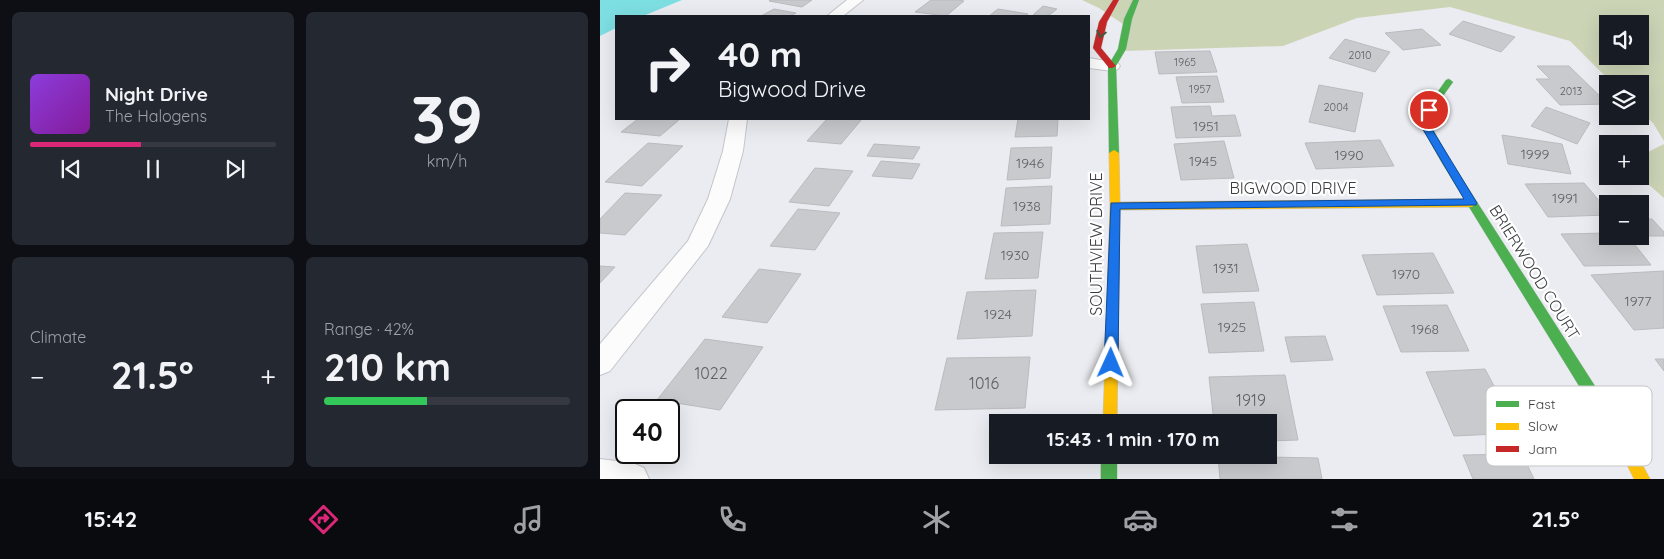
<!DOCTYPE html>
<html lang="en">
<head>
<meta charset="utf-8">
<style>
	:root { --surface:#171b24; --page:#242831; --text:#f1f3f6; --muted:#9ea1a6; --line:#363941; --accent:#db2777 }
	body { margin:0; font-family:Quicksand,sans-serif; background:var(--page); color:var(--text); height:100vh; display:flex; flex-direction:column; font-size:19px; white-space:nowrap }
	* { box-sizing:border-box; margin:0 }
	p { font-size:16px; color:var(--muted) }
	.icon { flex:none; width:28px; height:28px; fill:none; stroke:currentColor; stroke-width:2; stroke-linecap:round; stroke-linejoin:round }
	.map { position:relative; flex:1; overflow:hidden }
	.details { display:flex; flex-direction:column; gap:12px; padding:12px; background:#0d0f14; width:600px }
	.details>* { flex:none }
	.top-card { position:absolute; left:15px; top:15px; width:475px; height:105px; border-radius:0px; box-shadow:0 5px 20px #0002; background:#171b24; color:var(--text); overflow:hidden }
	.buttons { position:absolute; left:999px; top:15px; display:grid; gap:10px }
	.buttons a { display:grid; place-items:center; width:50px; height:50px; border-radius:0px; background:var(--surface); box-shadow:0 5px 20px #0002; font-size:25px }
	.speed { position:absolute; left:15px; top:399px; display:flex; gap:10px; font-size:25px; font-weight:700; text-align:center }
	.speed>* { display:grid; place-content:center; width:65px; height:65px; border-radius:50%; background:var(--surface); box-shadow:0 5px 20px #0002; line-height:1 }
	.speed .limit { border:2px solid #111; border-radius:8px; background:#fff; color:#111 }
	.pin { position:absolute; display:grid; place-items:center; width:42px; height:42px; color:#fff; margin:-21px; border:2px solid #fff; border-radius:50%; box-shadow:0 1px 5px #0007 }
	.me { position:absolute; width:55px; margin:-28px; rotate:1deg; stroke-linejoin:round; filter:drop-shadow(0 0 4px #0008) }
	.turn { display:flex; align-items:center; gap:18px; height:105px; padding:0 20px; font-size:22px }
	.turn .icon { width:65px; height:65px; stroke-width:2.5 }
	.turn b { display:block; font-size:35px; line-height:42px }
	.big { font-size:38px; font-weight:700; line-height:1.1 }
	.details .tile { flex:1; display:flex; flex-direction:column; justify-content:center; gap:8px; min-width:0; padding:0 18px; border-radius:8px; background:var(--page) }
	.details .dial { align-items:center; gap:0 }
	.dial b { font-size:65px; line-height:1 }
	.song { display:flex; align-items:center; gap:15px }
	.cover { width:60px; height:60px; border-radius:8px; background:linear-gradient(135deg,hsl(270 70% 55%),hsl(290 70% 35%)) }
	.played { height:5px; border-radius:2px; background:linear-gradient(90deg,var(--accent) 45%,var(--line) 45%) }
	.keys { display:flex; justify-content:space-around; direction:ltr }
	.heat { display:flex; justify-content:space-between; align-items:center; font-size:28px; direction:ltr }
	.charge { height:8px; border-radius:4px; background:linear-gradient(90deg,#34c759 42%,var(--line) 0) }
	.details .tiles { flex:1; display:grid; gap:12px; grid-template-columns:repeat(2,1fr) }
	.trip { position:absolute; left:389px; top:414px; width:288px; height:50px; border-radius:0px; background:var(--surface); box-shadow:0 5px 20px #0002; font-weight:700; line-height:50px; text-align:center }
	.menu { display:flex; height:80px; justify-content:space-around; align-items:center; background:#090b0e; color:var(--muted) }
	.menu .icon { width:35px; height:35px }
	.menu .selected { color:var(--accent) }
	.menu b { font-size:22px; color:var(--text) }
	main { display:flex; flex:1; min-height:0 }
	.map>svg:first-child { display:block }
	.green { fill:#cbd4b5; fill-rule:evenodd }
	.water { fill:#7edfe2 }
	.building { fill:#c9cace; stroke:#babbbf }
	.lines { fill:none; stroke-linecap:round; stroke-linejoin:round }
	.street-casing { stroke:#c4c5c9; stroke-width:2 }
	.fast-casing { stroke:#c4c5c9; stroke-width:1 }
	.slow-casing { stroke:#c4c5c9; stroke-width:1 }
	.jam-casing { stroke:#c4c5c9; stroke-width:1 }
	.street { fill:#fcfcfd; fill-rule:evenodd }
	.fast { fill:#4caf50; fill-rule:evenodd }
	.slow { fill:#ffc107; fill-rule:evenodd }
	.jam { fill:#c62828; fill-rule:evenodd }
	.oneway { stroke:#405a44 }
	.route { fill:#1a73e8; stroke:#114b97 }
	.labels { text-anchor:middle; stroke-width:4.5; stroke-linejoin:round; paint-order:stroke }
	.far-number-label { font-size:11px; fill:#5f6064 }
	.number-label { font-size:14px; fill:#5f6064 }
	.street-label { font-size:16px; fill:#3c3d40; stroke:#fff }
	.near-number-label { font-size:16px; fill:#5f6064 }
	.key { fill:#fff; stroke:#c4c5c6; stroke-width:1 }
	.key-label { font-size:14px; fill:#3c3d40 }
</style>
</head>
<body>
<main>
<section class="details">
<div class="tiles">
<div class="tile">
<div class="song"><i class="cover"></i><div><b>Night Drive</b><p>The Halogens</p></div></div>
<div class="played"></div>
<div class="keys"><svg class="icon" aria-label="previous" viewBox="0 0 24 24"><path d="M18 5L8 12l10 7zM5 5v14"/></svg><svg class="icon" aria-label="pause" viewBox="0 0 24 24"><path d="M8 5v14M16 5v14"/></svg><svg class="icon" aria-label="next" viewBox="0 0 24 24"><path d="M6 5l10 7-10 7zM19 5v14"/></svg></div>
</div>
<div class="tile dial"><b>39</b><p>km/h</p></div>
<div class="tile"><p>Climate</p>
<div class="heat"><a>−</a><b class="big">21.5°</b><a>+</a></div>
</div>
<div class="tile"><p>Range · 42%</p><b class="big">210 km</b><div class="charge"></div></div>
</div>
</section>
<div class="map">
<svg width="1064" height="479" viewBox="0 0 1064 479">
	<rect width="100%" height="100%" fill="#ebecf1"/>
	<path class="green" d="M482 0H1064V141L1053 123 1040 111V84H1013L970 41 850 7 757 18 683 46 523 51 526 26 499 8ZM1008 24H1040V56H1008Z
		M1064 144V198L1039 176 1040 156Z"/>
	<path class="water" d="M0 0H82L43 16H16V28L0 36Z"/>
	<path class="building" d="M170 0H212L202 7 169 1Z
		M331 0H358L364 1 346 16 315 12Z
		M443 6 457 9 448 16 433 15Z
		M174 9 196 13 190 16H161Z
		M398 9 428 14 426 16H389Z
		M863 21 915 37 901 52 849 34Z
		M822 29 841 45 803 50 785 33Z
		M745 39 790 52 775 72 729 58Z
		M610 51 617 72 559 74 555 52Z
		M937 66H969L1008 104 960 105 936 79H950Z
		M617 76 624 102 582 103 576 77Z
		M719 85 763 93 755 132 709 122Z
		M610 106 612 116 635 115 641 136 576 138 571 107Z
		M946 107 990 123 977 144 931 126Z
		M38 119H80L60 136 21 132Z
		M227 119H262L241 144 207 141Z
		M418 119H458L457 136 415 137Z
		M902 135 962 144 971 174 908 164Z
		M780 140 794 166 716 169 705 143Z
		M624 141 634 178 581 180 574 144Z
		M48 143 83 146 42 186 5 182Z
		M274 144 320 147 313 159 267 156Z
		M452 147 450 178 407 180 411 148Z
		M281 161 320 164 312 179 272 176Z
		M215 168 253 171 229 206 189 202Z
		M984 183 1008 211V215L948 217 925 184Z
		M452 186 450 224 401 226 406 188Z
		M25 193 62 195 25 235 0 233V219Z
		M198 209 240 213 215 250 170 246Z
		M1040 219H1052L1064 232V236H1035H1040Z
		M443 232 438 278 385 279 394 233Z
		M1008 233V236H1028L1051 265 984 266 961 234Z
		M647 244 659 291 603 293 596 246Z
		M833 253 854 293 777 295 762 255Z
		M0 266 15 267 0 283Z
		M159 269 201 274 167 323 122 317Z
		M1064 271V328L1034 330 991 275Z
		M436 290 432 336 357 339 367 292Z
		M654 302 664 351 609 353 601 304Z
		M847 305 869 351 801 352 783 306Z
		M725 336 733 360 691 362 685 337Z
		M105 339 163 347 120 410 57 400Z
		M430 357 425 408 335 410 347 358Z
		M1055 359H1064V371Z
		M885 369 919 433 854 436 826 372Z
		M685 375 698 440 668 441V422H614L609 377Z
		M922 454 934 479H873L863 455Z
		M618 456 718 458 722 479H620Z"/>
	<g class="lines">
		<defs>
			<path id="street" d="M247 0H263L243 16H227Z
				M489 58 518 63 520 66 518 69 512 71 489 68Z
				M129 119H147L143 151 130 199 108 246 10 371 0 375V344L88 241 108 199 123 151Z
				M0 459 33 463 44 468 49 479H0Z"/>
			<path id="fast" d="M533 0H539L532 19 526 49 516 66 519 153 514 156 509 153 508 66 518 49 524 19Z
				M849 79 853 82 833 110 831 126 852 163 1002 397 1004 402 1002 407 997 409 992 407 842 163 821 126 825 110 846 80Z
				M501 455H517V479H501Z"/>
			<path id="slow" d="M514 150 519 153 520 202 872 199 877 203 872 207 520 210 517 422H503L510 206 509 153Z
				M997 395 1002 397 1031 443 1050 479H1034L1021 453 990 402 992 397Z"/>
			<path id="jam" d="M513 0H519L507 22 501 48 516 66 512 68H509L493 48 499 22Z"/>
		</defs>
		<use href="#street" class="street-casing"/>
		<use href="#fast" class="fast-casing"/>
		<use href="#slow" class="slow-casing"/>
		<use href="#jam" class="jam-casing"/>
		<use href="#street" class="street"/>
		<use href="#fast" class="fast"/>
		<use href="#slow" class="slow"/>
		<use href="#jam" class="jam"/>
	</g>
	<defs><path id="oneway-chevron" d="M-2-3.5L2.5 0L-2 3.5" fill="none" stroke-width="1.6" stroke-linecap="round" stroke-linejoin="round" transform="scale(1.25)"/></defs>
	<use class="oneway" href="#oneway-chevron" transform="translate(501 34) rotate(103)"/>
	<path class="route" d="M825 108H832L833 110 830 126 877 203 876 205 520 209 518 363 516 368 511 369 506 368 504 363 511 203 864 199 821 126Z"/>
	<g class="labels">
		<g class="far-number-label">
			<text x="760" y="59">2010</text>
			<text x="585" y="66">1965</text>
			<text x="600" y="93">1957</text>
			<text x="971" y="95">2013</text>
			<text x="736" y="111">2004</text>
		</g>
		<g class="number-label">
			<text x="606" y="131">1951</text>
			<text x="935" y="159">1999</text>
			<text x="749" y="160">1990</text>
			<text x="603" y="166">1945</text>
			<text x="430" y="168">1946</text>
			<text x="965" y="203">1991</text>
			<text x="427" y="211">1938</text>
			<text x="415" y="260">1930</text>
			<text x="626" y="273">1931</text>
			<text x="806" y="279">1970</text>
			<text x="1038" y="306">1977</text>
			<text x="398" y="319">1924</text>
			<text x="632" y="332">1925</text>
			<text x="825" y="334">1968</text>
		</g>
		<g class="street-label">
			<text x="693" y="194">BIGWOOD DRIVE</text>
			<text transform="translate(496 244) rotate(-90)" y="6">SOUTHVIEW DRIVE</text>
			<text transform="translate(935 272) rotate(58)" y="6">BRIERWOOD COURT</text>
		</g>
		<g class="near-number-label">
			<text x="111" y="379">1022</text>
			<text x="384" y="389">1016</text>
			<text x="651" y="406">1919</text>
		</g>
	</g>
	<rect x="886" y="386" width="166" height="80" rx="8" class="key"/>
	<rect x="896" y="401" width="23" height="6" fill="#4caf50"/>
	<rect x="896" y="423" width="23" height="7" fill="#ffc107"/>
	<rect x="896" y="446" width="23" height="6" fill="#c62828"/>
	<g class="key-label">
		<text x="928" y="409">Fast</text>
		<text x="928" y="431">Slow</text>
		<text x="928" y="454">Jam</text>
	</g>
</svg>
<div class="buttons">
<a><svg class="icon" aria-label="sound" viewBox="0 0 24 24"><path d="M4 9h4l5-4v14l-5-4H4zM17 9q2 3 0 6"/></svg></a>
<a><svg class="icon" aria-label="layers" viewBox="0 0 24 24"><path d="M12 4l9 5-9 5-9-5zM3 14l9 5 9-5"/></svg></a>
<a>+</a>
<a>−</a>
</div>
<div class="speed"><div class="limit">40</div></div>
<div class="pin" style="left:829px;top:110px;background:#d93025"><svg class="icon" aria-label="arrive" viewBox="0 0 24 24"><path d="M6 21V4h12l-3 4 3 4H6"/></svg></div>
<svg class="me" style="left:511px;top:363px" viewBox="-20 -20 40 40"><path d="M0-17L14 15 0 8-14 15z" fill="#1a73e8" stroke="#fff" stroke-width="4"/></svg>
<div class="trip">15:43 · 1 min · 170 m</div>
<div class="top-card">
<div class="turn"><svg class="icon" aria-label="right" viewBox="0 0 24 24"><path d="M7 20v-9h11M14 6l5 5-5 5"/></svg><div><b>40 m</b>Bigwood Drive</div></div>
</div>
</div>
</main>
<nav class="menu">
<b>15:42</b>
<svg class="icon selected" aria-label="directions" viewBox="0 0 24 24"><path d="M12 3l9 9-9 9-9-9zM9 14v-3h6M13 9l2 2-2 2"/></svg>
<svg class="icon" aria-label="music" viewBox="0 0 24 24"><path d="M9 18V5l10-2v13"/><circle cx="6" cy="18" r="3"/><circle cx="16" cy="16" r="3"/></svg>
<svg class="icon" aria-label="phone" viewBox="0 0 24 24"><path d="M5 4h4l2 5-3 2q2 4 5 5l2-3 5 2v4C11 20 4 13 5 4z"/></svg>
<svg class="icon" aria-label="climate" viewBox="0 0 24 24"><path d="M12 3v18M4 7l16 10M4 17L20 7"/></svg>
<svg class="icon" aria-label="car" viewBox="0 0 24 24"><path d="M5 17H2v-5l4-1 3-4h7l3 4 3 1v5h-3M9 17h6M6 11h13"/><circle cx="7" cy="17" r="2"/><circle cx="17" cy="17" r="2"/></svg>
<svg class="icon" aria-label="filters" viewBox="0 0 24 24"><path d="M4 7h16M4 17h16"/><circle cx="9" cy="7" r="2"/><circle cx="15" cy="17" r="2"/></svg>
<b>21.5°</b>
</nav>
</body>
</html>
